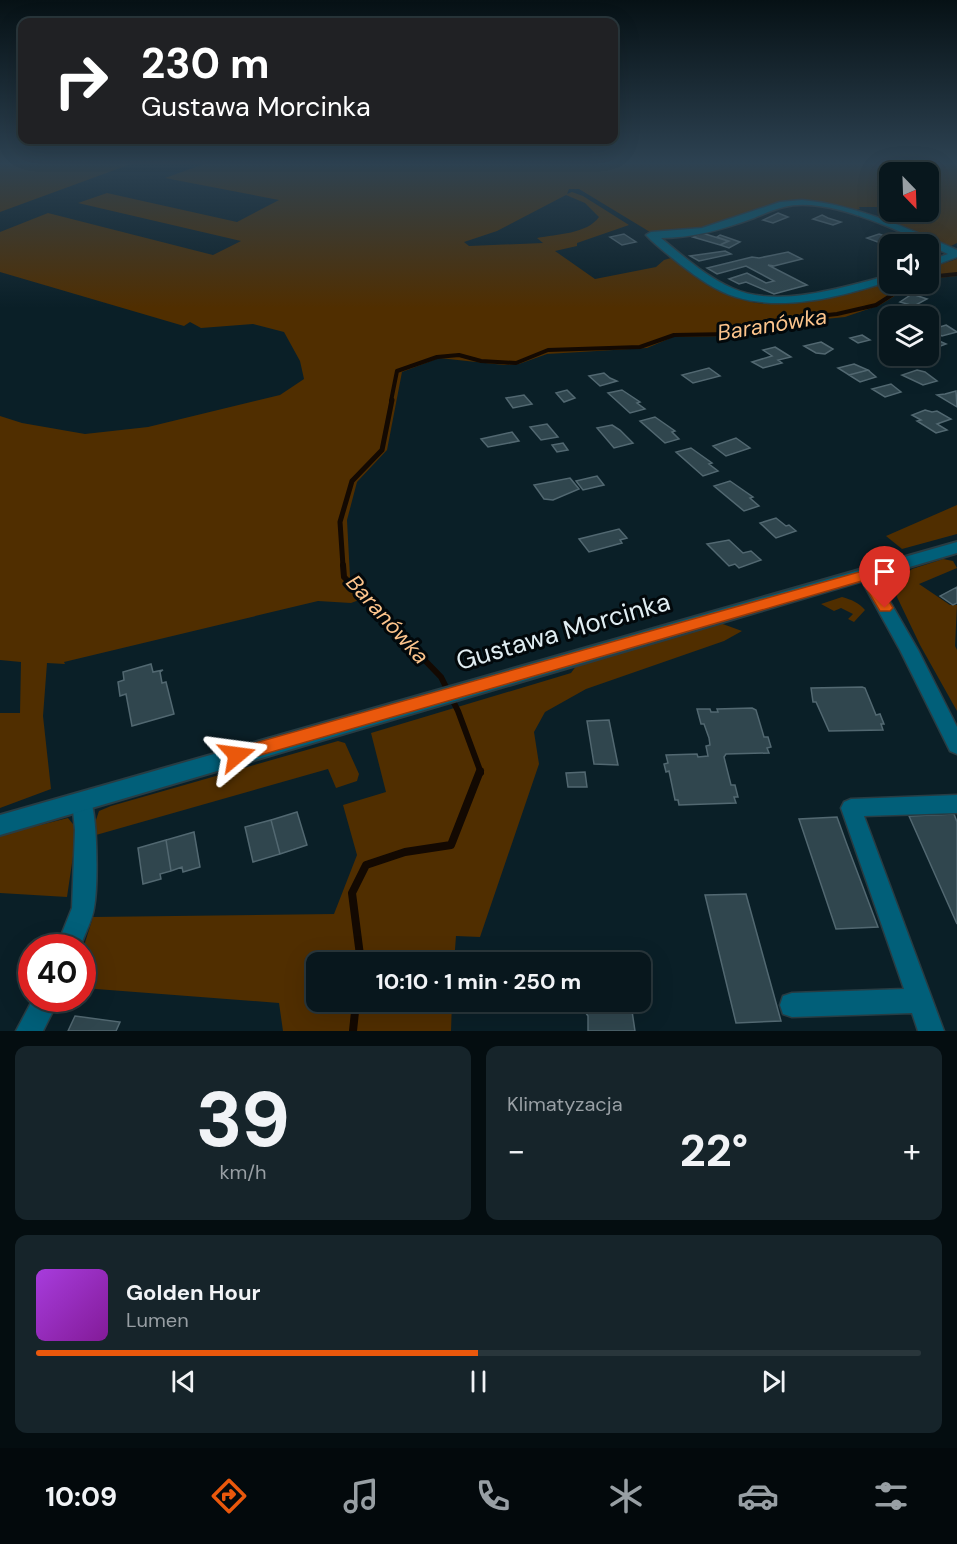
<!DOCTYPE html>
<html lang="pl">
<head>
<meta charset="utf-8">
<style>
	:root { --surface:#08171d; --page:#16242a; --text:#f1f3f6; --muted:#989fa4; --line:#29363b; --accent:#ea580c }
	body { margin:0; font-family:"DM Sans",sans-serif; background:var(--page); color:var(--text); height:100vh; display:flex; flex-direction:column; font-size:22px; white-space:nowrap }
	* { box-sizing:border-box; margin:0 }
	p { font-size:20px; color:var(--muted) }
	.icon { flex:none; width:33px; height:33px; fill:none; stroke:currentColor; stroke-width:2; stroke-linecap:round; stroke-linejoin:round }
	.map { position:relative; height:1031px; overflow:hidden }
	.side { display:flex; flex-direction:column; gap:15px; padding:15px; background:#040d10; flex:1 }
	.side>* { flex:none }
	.banner { position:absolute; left:18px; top:18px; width:600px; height:126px; border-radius:12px; box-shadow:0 6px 24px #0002,0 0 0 2px var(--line); background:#202124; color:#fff; overflow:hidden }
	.needle { width:39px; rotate:157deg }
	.buttons { position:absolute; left:879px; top:162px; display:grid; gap:12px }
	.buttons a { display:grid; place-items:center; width:60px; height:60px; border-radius:12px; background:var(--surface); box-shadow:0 6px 24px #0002,0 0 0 2px var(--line); font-size:30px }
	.speed { position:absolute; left:18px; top:934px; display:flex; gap:12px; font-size:30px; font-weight:700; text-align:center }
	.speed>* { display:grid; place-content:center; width:78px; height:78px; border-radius:50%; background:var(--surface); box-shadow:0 6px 24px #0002,0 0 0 2px var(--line); line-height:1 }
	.speed .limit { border:9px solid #d22; background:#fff; color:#111 }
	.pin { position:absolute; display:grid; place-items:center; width:51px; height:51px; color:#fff; margin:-62px -26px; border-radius:50% 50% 50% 0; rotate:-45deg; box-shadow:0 0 6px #0007 }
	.pin .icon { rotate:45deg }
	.me { position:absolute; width:66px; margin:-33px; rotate:74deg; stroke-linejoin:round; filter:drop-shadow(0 0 4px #0008) }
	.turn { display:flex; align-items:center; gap:21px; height:126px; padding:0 24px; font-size:27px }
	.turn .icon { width:78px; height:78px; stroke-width:2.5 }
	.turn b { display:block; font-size:42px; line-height:51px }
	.big { font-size:45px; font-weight:700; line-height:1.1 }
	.side .card { flex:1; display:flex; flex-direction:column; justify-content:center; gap:9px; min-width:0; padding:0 21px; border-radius:12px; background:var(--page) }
	.side .dial { align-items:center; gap:0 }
	.dial b { font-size:78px; line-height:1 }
	.song { display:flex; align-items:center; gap:18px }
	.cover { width:72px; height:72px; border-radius:9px; background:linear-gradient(135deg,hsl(280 70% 55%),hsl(290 70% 35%)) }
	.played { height:6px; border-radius:3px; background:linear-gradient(90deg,var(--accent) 50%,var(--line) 50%) }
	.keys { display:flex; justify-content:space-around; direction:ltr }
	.heat { display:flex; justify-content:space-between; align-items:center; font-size:33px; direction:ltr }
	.side .tiles { flex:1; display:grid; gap:15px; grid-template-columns:1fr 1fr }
	.card:last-child { grid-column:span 2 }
	.trip { position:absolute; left:306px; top:952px; width:345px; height:60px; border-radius:12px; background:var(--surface); box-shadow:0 6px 24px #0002,0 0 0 2px var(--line); font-weight:700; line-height:60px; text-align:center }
	.menu { display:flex; height:96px; justify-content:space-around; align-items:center; background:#03090c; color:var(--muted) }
	.menu .icon { width:42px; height:42px }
	.menu .on { color:var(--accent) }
	.menu b { font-size:27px; color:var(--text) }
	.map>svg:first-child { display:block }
	.green { fill:#502e00; fill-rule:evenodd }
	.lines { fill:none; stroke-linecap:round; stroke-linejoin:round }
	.stream-far3 { stroke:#130902; stroke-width:4 }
	.stream-far2 { stroke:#130902; stroke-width:5 }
	.stream-far1 { stroke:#130902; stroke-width:6 }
	.stream { stroke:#130902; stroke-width:8 }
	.building { fill:#30464e; stroke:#526871; stroke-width:1.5 }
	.minor-casing { stroke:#283c43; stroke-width:3 }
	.tertiary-casing { stroke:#283c43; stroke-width:4 }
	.minor { fill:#015f79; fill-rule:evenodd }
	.tertiary { fill:#015f79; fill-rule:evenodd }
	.route { fill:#ea580c; stroke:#983908; stroke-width:1.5 }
	.labels { text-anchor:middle; stroke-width:6; stroke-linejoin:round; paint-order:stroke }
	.water-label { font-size:22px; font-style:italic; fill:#fcc48c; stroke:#02080b }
	.near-street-label { font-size:26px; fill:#e0edf2; stroke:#02080b }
</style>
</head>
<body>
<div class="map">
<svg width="957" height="1031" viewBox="0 0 957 1031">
	<rect width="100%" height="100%" fill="#0a1f27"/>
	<path class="green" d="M0 164H131L0 212Z
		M204 164H957V243L951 246 882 219 890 217 877 207H859L860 209 853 211 798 201 714 227 666 235 650 232 579 189H569L567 194 572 192 583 196 629 225 577 243V246L555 251 595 279 656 267 664 260 671 258C697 274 726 298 757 303 790 307 858 292 889 281L890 284H914L880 305 845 317 767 325 735 336 673 337 647 348 547 354 519 364 504 365 439 358 402 372 387 450 357 482 347 520 350 577 367 597 351 603 318 601 64 662 65 664 47 663 43 716 51 789 0 808V713H20L21 662 0 660V416L22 423 85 434 148 427 280 395 304 379 300 361 284 332 253 324 201 328 190 322 184 326 0 272V232L48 213 213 255 241 241 78 203 107 193 237 222 279 200 165 178ZM890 172H928V212H890ZM566 195 585 203 599 217C587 234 557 234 537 238L543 243 469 246 464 242 497 231Z
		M957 259V276L929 279V268Z
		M957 505V534L902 549 886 536Z
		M943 559 953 561 957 568 919 584 950 605H957L955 646 957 650V711L920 645 897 597 898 580 912 569Z
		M842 597C852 600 858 602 865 610L854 622 848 619 853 614 841 608 834 611 821 604Z
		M720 623 742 631 724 641 586 689 545 712 534 732 539 764 480 937 456 936 454 963H316V1002H452L451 1031H283L279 1003 83 988 82 952 93 917 334 914 357 855 343 805 386 792 371 733 571 673 579 662Z
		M338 741 345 743 359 774 357 781 336 788 328 769 96 835V820L99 811 111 806Z
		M68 818 77 829 67 897 0 893V835Z"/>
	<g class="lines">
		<path class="stream-far3" d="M928 277 957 274
			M391 401 397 371 437 357 459 355 481 361 516 363 548 350 640 347 674 335 731 334 763 322 837 314 876 305 909 284"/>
		<path class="stream-far2" d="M343 566 340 522 352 481 382 450 392 400"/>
		<path class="stream-far1" d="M343 565 344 577 441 677 458 711 481 773"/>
		<path class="stream" d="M361 963 352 893 366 865 405 852 451 845 480 771
			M353 1031 356 1002"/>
	</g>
	<path class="building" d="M778 213 788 217 773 223 763 220Z
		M822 215 828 218 841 222 833 225 813 219Z
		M702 233 728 241 720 245 693 237Z
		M624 234 636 242 622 245 610 237Z
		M879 234 885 236 889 235 898 238 883 244 867 238Z
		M720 235 740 242 729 248 720 245 729 241 717 237Z
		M725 251 731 254 699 261 690 256Z
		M788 252 802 259 774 266 768 265 807 285 774 294 746 282 739 284 729 279 747 273 766 283 774 281 746 266 717 274 707 268 752 257 759 258Z
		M912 294 927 299 914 306 900 302Z
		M946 325 957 332 942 336 930 330Z
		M862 335 870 340 858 343 850 338Z
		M930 337 946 344 938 347 928 342Z
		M821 342 833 349 825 354 816 353 804 346Z
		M775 347 791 357 778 360 782 363 763 368 752 362 772 356 763 350Z
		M854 364 868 370 849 375 838 368Z
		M709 368 720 376 693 383 682 375Z
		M868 370 876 377 860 382 849 375Z
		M917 370 925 372 937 381 923 385 902 375Z
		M604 373 610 378 617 381 600 386 589 376Z
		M891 384 901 392 885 397 872 389Z
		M567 390 575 398 564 402 556 393Z
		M622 390 640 402 637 403 645 409 630 413 608 393Z
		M956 391 957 407 937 395 945 394Z
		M524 395 532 404 513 408 506 398Z
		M925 410 932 412 937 411 951 419 937 424 947 430 936 433 917 421 921 420 912 415Z
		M655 417 675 431 672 432 679 439 665 443 640 421Z
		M547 424 558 437 541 440 530 427Z
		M612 425 620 430 633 443 614 448 597 428Z
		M512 432 519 441 488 447 481 439Z
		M736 438 750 448 726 456 713 446Z
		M563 443 568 450 557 452 552 445Z
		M691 448 712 463 709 464 718 471 703 476 676 452Z
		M597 476 604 485 583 490 576 481Z
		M570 478 579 489 553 500 544 499 534 485Z
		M730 481 753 497 750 498 759 506 744 511 714 486Z
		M776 518 786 526 789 525 796 531 776 538 760 523Z
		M619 529 627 538 620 540 622 543 589 552 579 539Z
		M729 540 743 553 751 551 761 560 739 568 735 564 729 566 707 544Z
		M957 587V603L953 605 940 596Z
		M151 664 153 672 163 670 160 672 162 683 166 682 174 714 132 726 126 694 120 696 118 682 124 680 123 672Z
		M862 687 865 688 876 715 880 714 884 724H881L883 730 829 731 816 702H813L811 688Z
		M752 708 756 710 764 737H768L771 747 767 748 769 753 726 754 724 757 731 785H735L738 797H734L736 803 679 805 678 800H675L669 771 666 772 664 764 668 763 666 755 697 754 698 757 708 756 706 746 710 745 709 738 704 724H701L697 709H710L711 712H718L717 709Z
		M609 720 618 765 594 764 587 721Z
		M585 772 587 787H568L566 773Z
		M297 812 307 845 280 854 271 820Z
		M954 814 957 822V924L909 816Z
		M837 817 846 842 878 927 836 929 799 819Z
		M271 820 280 854 253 862 245 827Z
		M194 832 200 867 183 872 182 867 171 871 166 840Z
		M166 840 171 871 160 874 161 879 143 884 138 848Z
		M746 894 773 992 781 1021 736 1023 705 895Z
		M622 956 623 963H569L568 957Z
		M578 1002H624L625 1011H632L635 1031H588V1016Z
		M75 1016 120 1022 116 1031H68Z"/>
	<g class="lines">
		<defs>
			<path id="minor" d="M802 200C857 205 907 228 957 250V257L928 268V261L948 254C908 235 829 195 784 207 774 209 764 214 754 218 724 229 693 238 661 238 683 256 705 276 732 288 777 309 844 287 890 275V281C843 296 785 312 736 297 716 291 698 278 681 265 669 255 656 246 646 235L651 232 702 228 780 202Z
				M866 569 872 570 874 574 918 650 957 727V754L950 751 900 650 858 574 860 570Z
				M82 792 89 795C98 813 98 887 94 908 92 921 84 935 80 948H56L72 908 75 830 72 801 75 795Z
				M957 795V813L864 816 944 1031H918L912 1013 792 1017 783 1014 780 1005 783 996 792 993 904 989 841 808 844 802 851 799Z
				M33 999H59L43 1031H16Z"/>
			<path id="tertiary" d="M957 542V553L0 835V815Z"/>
		</defs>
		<use href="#minor" class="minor-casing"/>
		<use href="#tertiary" class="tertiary-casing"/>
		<use href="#minor" class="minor"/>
		<use href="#tertiary" class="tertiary"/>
	</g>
	<linearGradient id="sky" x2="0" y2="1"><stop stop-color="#061115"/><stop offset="0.53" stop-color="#2d4252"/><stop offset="1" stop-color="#2d4252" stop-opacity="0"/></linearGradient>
	<rect width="957" height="308" fill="url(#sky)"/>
	<path class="route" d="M866 570 871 571 893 608 890 611H880L862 581 237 762 231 760 228 755 231 750 237 748Z"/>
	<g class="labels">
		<g class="water-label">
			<text transform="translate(772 324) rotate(-9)" y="8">Baranówka</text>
			<text transform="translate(388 619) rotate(48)" y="8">Baranówka</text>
		</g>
		<g class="near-street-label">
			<text transform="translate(563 631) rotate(-16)" y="9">Gustawa Morcinka</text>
		</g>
	</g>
</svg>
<div class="buttons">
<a><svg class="needle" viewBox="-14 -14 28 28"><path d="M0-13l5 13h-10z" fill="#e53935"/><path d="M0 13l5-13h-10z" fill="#989fa4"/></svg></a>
<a><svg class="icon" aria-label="sound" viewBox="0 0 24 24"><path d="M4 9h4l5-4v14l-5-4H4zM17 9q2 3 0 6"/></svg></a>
<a><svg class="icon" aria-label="layers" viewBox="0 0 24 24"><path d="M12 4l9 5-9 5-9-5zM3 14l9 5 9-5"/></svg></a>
</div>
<div class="speed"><div class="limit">40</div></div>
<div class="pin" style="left:885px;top:608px;background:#d93025"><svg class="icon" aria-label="arrive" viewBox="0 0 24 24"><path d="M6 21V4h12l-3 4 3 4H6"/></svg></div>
<svg class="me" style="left:237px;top:755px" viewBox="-20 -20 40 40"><path d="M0-17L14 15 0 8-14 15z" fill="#ea580c" stroke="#fff" stroke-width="4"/></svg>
<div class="trip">10:10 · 1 min · 250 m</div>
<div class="banner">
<div class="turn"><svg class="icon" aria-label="right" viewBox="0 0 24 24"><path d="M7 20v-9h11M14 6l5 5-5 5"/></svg><div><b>230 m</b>Gustawa Morcinka</div></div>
</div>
</div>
<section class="side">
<div class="tiles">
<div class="card dial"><b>39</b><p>km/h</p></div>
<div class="card"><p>Klimatyzacja</p>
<div class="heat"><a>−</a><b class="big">22°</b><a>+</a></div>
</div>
<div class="card">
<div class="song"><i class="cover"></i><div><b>Golden Hour</b><p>Lumen</p></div></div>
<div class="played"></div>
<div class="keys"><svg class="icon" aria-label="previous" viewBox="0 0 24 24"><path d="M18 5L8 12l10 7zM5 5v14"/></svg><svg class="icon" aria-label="pause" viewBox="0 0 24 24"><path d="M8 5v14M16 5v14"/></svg><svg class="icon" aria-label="next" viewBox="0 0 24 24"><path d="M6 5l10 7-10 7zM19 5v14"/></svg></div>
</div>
</div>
</section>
<nav class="menu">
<b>10:09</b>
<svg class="icon on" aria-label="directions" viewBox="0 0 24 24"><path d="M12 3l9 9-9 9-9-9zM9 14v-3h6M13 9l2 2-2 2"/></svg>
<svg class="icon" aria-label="music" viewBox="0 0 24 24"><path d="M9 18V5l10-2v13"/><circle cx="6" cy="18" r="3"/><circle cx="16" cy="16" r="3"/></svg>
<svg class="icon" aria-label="phone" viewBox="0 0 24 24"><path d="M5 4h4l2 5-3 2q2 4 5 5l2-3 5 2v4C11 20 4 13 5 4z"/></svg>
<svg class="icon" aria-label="climate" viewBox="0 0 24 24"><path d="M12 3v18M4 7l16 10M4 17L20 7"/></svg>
<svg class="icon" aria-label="car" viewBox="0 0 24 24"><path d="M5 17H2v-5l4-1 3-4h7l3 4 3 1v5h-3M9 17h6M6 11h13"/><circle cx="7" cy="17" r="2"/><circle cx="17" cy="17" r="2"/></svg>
<svg class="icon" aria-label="filters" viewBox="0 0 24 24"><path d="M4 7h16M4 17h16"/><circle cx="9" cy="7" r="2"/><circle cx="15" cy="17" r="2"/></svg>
</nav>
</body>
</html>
